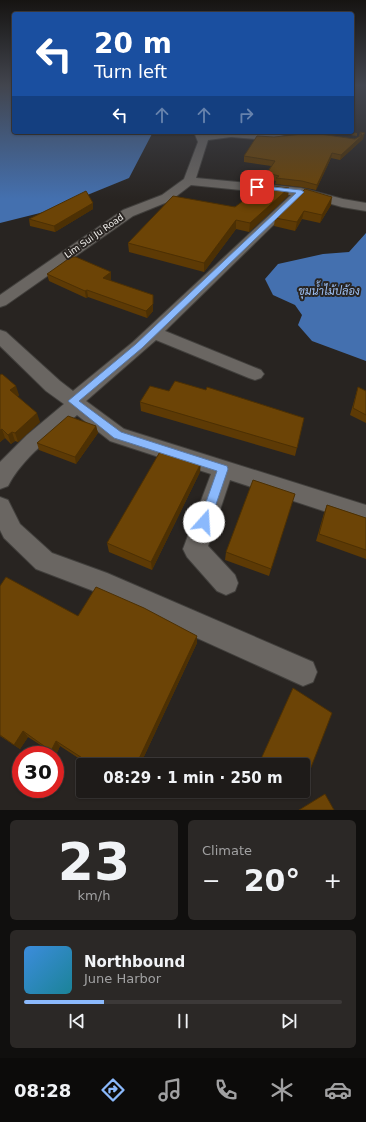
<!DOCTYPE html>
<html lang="en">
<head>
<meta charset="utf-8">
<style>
	:root { --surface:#1e1b19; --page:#2b2826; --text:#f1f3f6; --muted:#a1a1a2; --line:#3c3938; --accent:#8bb9fc }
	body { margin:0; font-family:"DejaVu Sans",Sarabun,sans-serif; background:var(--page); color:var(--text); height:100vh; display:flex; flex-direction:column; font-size:15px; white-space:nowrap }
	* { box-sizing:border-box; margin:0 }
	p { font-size:13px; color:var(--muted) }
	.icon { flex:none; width:22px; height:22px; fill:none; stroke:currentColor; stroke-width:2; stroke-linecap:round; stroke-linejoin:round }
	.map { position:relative; height:810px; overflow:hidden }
	.side { display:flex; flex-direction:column; gap:10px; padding:10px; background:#100f0e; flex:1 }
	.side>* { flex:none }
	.top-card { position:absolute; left:12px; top:12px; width:342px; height:122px; border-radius:4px; box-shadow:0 1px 3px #0004,0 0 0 1px var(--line); background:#1a4fa0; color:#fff; overflow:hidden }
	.speed { position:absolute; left:12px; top:746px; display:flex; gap:8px; font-size:20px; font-weight:700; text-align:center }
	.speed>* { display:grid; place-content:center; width:52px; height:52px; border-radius:50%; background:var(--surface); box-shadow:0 1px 3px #0004,0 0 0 1px var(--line); line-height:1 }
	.speed .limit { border:6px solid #d22; background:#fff; color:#111 }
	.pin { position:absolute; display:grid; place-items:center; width:34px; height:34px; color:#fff; margin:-17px; border-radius:8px; box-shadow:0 2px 6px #0006 }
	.me { position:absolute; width:44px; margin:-22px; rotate:19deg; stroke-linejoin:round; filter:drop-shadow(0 0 3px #0008) }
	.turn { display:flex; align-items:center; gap:14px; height:84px; padding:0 16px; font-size:18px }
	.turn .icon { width:52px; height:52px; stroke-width:2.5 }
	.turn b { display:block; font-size:28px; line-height:34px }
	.lanes { display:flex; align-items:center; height:38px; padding:0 16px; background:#0003; justify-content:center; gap:20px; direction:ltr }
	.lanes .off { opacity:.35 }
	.big { font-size:30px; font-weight:600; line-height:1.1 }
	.side .widget { flex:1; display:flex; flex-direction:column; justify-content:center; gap:6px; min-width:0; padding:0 14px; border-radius:6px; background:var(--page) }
	.side .dial { align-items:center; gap:0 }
	.dial b { font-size:52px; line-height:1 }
	.song { display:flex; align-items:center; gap:12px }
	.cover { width:48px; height:48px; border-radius:6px; background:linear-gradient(135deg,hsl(210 70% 55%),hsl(190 70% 35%)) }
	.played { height:4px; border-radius:2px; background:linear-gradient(90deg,var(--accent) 25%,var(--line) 25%) }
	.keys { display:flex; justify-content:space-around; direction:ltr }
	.heat { display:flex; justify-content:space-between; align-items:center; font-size:22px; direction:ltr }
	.side .tiles { flex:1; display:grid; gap:10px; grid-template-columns:1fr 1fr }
	.widget:last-child { grid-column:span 2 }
	.trip { position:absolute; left:76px; top:758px; width:234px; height:40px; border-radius:4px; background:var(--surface); box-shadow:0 1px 3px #0004,0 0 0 1px var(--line); font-weight:600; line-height:40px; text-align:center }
	.dock { display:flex; height:64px; justify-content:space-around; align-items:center; background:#0c0b0a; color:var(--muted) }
	.dock .icon { width:28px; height:28px }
	.dock .active { color:var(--accent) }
	.dock b { font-size:18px; color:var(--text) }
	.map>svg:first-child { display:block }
	.water { fill:#4470af }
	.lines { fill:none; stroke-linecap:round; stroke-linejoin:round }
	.minor-casing { stroke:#413f3c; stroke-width:2 }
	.minor { fill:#6a6662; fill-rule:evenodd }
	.wall { fill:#5d3a05 }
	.shaded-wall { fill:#4c3004 }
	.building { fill:#6c4406; stroke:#4c3004 }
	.route { fill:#8bb9fc; stroke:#5a78a4 }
	.labels { text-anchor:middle; stroke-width:4; stroke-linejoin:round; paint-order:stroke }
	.far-street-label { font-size:9px; fill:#f0eeeb; stroke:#282421 }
	.water-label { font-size:11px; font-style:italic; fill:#a0c4f9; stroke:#282421 }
</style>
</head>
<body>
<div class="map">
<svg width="366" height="810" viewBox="0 0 366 810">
	<rect width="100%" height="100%" fill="#282421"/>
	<path class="water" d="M0 86H14V132H153L129 178 48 211 0 223Z
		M366 233V361L312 341 298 325 302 315 295 305 273 295 265 279 278 264 323 254 349 252Z"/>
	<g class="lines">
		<defs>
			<path id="minor" d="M194 132H204L205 134C218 133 280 129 287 138L282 141 231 137 208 140 196 178 301 188 343 199 366 203V211L342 207 303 196 165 331 261 370 264 374 261 378 255 380 249 378 156 340 86 401 124 429 366 505V525L230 480 208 546 235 575 238 583 235 591 226 595 217 591 187 557 183 549 211 474 110 441 77 415C53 436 23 457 8 486L0 489V462L27 435 64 404 46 391 0 346V330L6 332 60 381 73 391 133 342 291 195 191 185 170 201 133 216 6 305 0 307V295L123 210 162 195 184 179 198 142Z
				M0 497 8 500 20 524 52 553 107 573 313 662 317 672 313 682 303 686 91 590 36 569 4 538 0 530Z"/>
		</defs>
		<use href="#minor" class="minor-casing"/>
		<use href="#minor" class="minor"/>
	</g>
	<path class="wall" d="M330 132H352L357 133V136Z
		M360 132 363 139 340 160 331 158 316 190 301 187 275 184 276 181 266 179 267 173 271 166 244 162V156L274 137 355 139 359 137Z
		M289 188 288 196 249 232 236 229 204 272 129 252 128 243Z
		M305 189 331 205 320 223 302 219 295 231 274 226 275 218Z
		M93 203V209L55 232 30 226 29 219Z
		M111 272V279L110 280 153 311 147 318 88 297 86 298 49 281 47 274Z
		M0 375 19 395 17 397 40 422 18 442 15 441 11 444 5 438 0 442Z
		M358 387 366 391V423L350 415Z
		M169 391 304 418 295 456 141 411 140 402Z
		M96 426 98 433 76 464 39 450 37 443Z
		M200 472 152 570 109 552 107 543Z
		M292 502 269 576 225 560 226 552Z
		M327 505 366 518V559L316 541 324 513Z
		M0 586 78 616 197 643 140 765H89L60 746 56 755 28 737 20 749 0 736Z
		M293 688 303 765H264L260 762Z"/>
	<path class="shaded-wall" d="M365 133 363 139 340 160 341 155Z
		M332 153 331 158 316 190 317 185Z
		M289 188 288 196 249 232 250 223Z
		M332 197 331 205 320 223 322 215Z
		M93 203V209L55 232 54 226Z
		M304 211 302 219 295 231 297 222Z
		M236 220V229L204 272V263Z
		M111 272V279L104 285 103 278Z
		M87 290 88 297 86 298 85 291Z
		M153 295V311L147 318 146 311Z
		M16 386 19 395 13 399 10 390Z
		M37 413 40 422 18 442 15 433Z
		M96 426 98 433 76 464 75 457Z
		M2 429 5 438 0 442V430Z
		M12 432 15 441 11 444 8 435Z
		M201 463 200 472 152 570 151 562Z
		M197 636V643L140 765H136Z
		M23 731 28 737 20 749 14 745Z
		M56 741 60 746 56 755 51 751Z"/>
	<path class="building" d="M360 132 365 133 341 155 332 153 317 185 302 181 276 178 279 176 267 173 275 161 244 156 257 136 274 137 313 133 355 139 362 135Z
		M264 185 289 188 250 223 236 220 204 263 128 243 173 196 235 207Z
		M305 189 332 197 322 215 304 211 297 222 275 218Z
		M86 191 93 203 54 226 29 219Z
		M71 257H76L111 272 103 278 153 295V304L146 311 87 290 85 291 47 274Z
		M2 374 16 386 10 390 37 413 15 433 12 432 8 435 2 429 0 430V375Z
		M175 381 206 390 207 387 304 418 297 448 140 402 150 386 169 391Z
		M358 387 366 391V415L353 408Z
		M68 416 96 426 75 457 37 443Z
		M161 450 201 463 151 562 107 543Z
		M253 480 295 494 271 569 226 552Z
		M327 505 366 518V550L319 534Z
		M6 577 78 616 96 587 144 608 197 636 136 765H93L56 741 51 751 23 731 14 745 0 735V586Z
		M293 688 332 713 303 788V765H270L261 759Z
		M325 794 334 810H299Z"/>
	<linearGradient id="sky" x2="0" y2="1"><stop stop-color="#161412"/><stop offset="0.43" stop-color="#42454e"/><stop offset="1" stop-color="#42454e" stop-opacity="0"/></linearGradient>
	<rect width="366" height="199" fill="url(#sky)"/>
	<path class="route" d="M255 185 301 190 304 192 142 348 79 401 121 432 227 466 228 469 210 522 208 526 204 527 201 526 199 522 217 471 114 438 68 401 136 344 296 193 257 188H255Z"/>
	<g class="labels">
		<g class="far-street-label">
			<text transform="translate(94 236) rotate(-35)" y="3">Lim Sui Ju Road</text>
		</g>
		<g class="water-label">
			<text x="329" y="295">ขุมน้ำไม้ปล้อง</text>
		</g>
	</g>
</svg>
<div class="speed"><div class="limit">30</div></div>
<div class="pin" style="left:257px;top:187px;background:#d93025"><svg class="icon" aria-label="arrive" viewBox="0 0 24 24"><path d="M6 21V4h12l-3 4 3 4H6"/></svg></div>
<svg class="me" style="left:204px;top:522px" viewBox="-20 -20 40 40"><circle r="19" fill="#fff"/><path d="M0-13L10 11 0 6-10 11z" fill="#8bb9fc"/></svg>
<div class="trip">08:29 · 1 min · 250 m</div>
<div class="top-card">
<div class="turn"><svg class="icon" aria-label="left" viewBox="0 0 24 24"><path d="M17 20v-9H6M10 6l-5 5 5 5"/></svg><div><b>20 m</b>Turn left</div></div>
<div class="lanes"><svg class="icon" aria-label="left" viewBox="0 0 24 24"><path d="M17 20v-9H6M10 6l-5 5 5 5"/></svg><svg class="icon off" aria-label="ahead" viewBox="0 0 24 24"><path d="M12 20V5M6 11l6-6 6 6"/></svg><svg class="icon off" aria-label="ahead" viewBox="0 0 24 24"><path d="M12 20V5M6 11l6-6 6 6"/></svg><svg class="icon off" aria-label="right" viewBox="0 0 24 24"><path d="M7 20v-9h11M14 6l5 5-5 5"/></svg></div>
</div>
</div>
<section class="side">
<div class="tiles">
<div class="widget dial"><b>23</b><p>km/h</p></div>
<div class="widget"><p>Climate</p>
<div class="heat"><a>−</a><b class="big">20°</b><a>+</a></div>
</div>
<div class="widget">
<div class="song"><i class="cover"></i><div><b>Northbound</b><p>June Harbor</p></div></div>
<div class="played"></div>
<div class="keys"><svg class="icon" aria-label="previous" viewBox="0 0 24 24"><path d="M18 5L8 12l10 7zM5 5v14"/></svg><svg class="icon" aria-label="pause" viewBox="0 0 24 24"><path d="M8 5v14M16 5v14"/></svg><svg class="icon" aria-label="next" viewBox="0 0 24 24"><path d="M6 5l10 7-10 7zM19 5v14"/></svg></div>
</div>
</div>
</section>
<nav class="dock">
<b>08:28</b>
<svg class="icon active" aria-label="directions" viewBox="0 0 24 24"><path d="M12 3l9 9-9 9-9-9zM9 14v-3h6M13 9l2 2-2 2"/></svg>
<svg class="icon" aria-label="music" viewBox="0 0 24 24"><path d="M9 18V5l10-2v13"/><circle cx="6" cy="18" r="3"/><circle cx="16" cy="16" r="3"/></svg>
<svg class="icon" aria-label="phone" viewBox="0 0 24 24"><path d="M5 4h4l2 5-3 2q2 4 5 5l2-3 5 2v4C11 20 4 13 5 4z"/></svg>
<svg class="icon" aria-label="climate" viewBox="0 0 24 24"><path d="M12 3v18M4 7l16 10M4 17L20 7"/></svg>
<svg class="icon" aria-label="car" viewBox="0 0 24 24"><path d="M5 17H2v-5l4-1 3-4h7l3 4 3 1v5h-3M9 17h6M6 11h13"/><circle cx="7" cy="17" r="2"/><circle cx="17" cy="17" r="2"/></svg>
</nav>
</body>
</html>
